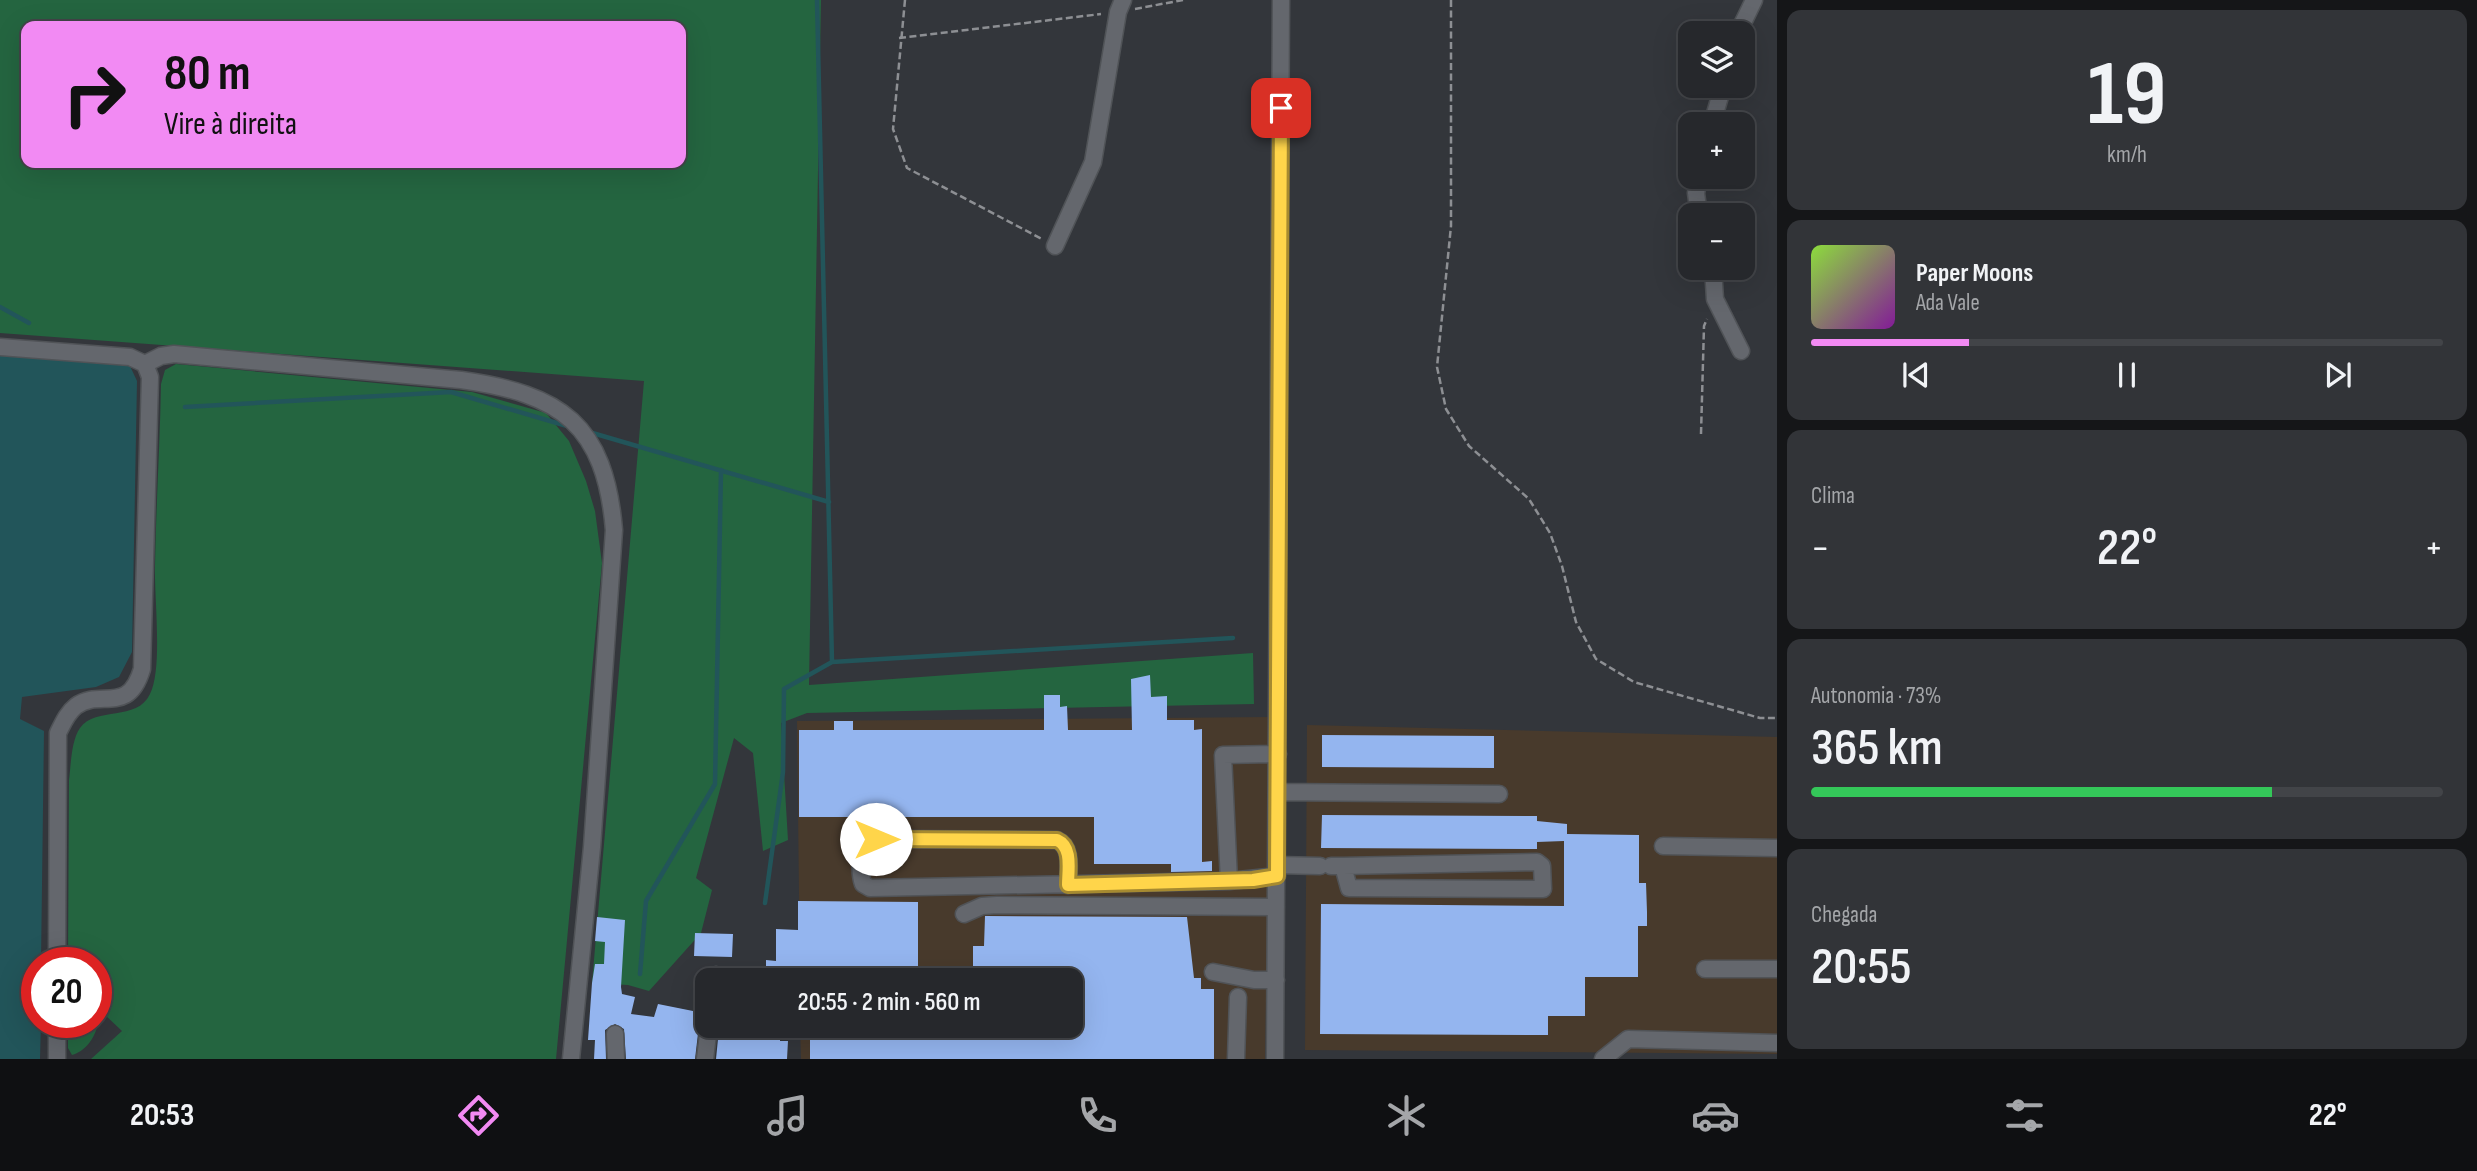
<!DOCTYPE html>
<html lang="pt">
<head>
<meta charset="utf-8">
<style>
	:root { --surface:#26282c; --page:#323438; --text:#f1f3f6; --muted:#a4a6a9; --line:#424448; --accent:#f28af3 }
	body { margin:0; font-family:"Sofia Sans Condensed",sans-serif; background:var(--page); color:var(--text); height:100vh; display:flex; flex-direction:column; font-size:26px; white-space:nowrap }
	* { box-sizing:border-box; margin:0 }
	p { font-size:23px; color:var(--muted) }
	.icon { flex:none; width:38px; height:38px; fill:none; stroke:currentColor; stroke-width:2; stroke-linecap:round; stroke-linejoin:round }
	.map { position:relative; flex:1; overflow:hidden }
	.panel { display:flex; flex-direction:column; gap:10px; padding:10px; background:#151618; width:700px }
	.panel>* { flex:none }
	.banner { position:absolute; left:21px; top:21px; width:665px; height:147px; border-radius:14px; box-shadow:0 7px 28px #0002,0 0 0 2px var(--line); background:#f28af3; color:#111; overflow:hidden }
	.tools { position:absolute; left:1678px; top:21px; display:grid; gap:14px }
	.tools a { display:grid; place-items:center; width:77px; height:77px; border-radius:14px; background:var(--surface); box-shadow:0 7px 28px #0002,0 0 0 2px var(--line); font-size:35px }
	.speed { position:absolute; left:21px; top:947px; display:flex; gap:14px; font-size:35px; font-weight:700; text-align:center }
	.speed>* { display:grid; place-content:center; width:91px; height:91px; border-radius:50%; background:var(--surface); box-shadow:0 7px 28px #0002,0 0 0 2px var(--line); line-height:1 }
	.speed .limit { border:10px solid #d22; background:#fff; color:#111 }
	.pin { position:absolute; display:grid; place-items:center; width:60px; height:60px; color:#fff; margin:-30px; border-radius:14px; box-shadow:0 4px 10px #0006 }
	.me { position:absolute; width:77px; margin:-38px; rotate:90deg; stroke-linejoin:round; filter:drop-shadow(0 0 5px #0008) }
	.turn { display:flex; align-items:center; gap:24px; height:147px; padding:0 28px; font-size:32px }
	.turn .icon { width:91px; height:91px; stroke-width:2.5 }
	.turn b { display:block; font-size:49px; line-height:60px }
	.big { font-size:52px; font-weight:600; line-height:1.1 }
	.panel .tile { flex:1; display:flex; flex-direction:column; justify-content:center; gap:10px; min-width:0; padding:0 24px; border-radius:14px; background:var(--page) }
	.panel .dial { align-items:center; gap:0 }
	.dial b { font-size:91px; line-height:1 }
	.song { display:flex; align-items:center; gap:21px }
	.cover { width:84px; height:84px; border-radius:10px; background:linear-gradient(135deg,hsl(90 70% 55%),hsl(290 70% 35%)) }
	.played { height:7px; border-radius:4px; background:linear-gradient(90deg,var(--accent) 25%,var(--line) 25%) }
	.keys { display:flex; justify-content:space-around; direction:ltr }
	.heat { display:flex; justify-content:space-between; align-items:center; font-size:38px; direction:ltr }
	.charge { height:10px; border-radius:5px; background:linear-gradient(90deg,#34c759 73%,var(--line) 0) }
	.trip { position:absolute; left:695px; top:968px; width:388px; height:70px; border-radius:14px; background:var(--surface); box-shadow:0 7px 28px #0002,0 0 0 2px var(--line); font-weight:600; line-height:70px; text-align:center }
	.tabs { display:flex; height:112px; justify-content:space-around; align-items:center; background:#0f1012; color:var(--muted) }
	.tabs .icon { width:49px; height:49px }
	.tabs .active { color:var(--accent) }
	.tabs b { font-size:32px; color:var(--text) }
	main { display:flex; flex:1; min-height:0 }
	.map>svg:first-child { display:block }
	.industrial { fill:#483a2c }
	.green { fill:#246540; fill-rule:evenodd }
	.water { fill:#22555a }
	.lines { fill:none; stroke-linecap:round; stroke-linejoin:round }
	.stream { stroke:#22555a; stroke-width:4.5 }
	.building { fill:#94b5ef }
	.minor-casing { stroke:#505357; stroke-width:19 }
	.path { stroke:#8d8f93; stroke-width:2.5; stroke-dasharray:7 3.5; stroke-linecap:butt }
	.minor { stroke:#64676d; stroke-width:16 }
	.route-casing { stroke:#a68a30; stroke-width:18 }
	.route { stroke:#ffd54a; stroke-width:12 }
</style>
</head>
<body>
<main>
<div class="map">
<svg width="1777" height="1059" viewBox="0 0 1777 1059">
	<rect width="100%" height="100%" fill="#33363b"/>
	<path class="industrial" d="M1271 717 1265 1059H801L800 1026H1071V980H800L797 721Z
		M1307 725 1777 737V1054L1305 1050Z"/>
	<path class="green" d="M0 0H821L809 685 1253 653 1254 704 807 713 781 723 788 840 763 851 753 753 734 738 696 878 712 890 701 933 649 991 628 985 592 983 644 381 0 333ZM26 26H681V163H26Z
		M176 364 472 392 546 413 569 441 586 481 595 511 602 563 556 1059H91L122 1031 104 1014 99 1016C98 1032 89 1050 72 1055L68 1048V1022H96V962H68L69 780C71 765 71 741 80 728 96 706 137 722 150 694 163 668 154 597 155 566 156 505 160 444 161 384L165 370Z"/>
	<path class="water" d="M0 350 114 359 130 366 137 381 132 652 119 677 96 687 22 697 20 719 44 731 41 962H37V1022H41L40 1059H0Z"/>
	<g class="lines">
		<path class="stream" d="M817 0 832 662 1233 638
			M0 307 29 323
			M185 407 451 392 567 426
			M589 432 829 502
			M765 903 783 772 784 689 832 662
			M640 974 646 901 715 784 721 470"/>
	</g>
	<path class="building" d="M1150 675 1151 697 1167 696V720H1194V730L1202 729V862L1212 861V871L1171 872V864H1094V817H799V730H834V721H853V730H1044V695H1060V707L1067 706 1068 730H1132L1131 679Z
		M1322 735 1494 736V768L1322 767Z
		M1322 815 1537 816V821L1567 824V834L1639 835V883H1646L1647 912V926H1638V977H1585V1016H1548V1035L1320 1034 1321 904 1564 906V841L1537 842V849L1321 848Z
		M798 901 918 902V980H766V960L776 961V929L798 930Z
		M985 916 1187 917 1194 978H1201V989H1214V1059H810V1026H1071V976H973V946H984Z
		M597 917 625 920 621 987 622 994 635 997 631 1014 654 1017 658 1004 703 1013 699 1025 695 1059H626L624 1029 615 1024 605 1030 606 1059H594L595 1040H588L592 983 595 964H604L605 942 595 941Z
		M695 933 733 934 732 957 694 956Z
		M734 1026H780V1041H788L787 1059H716L718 1039 733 1040Z"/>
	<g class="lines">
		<defs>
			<path id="minor" d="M1738 33 1754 0
				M1712 124 1723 86
				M1699 177 1696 193 1699 215
				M1055 246 1093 162 1118 12 1123 0
				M1713 268 1715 299 1741 351
				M0 347 130 357 145 364 150 377 142 669C128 716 101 688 76 706 67 713 63 723 58 733L57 962
				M145 364 161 356 174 354 461 380C561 394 605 424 614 530L592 847 571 1059
				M1277 792 1499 794
				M1663 846 1777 848
				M1277 865 1320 866
				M1331 866H1343L1537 862 1542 866 1543 889 1349 888 1343 866
				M1229 881 1223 755 1278 754
				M1068 885C1068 870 1073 847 1057 840L876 839 867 841C860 851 859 873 863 884L870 888 1229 881 1277 876
				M964 914 982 906 997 905 1276 907
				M1705 969H1777
				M1213 972 1254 980H1276
				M716 980V975
				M615 1034 616 1059
				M57 1059V1022
				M705 1059 709 1026
				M1236 1059 1238 997
				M1275 1059 1281 0
				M1603 1059 1628 1039 1777 1043"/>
		</defs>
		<use href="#minor" class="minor-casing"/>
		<path class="path" d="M905 0 893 129 907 168 1042 239
			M1451 0V226L1437 367 1446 409 1469 446 1529 499 1550 533 1562 566 1576 622 1596 659 1634 682 1760 718H1777
			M1135 9 1183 0
			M899 38 1101 14
			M1701 434 1704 326 1707 319"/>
		<use href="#minor" class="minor"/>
	</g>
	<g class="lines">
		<defs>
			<path id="route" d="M876 839 1057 840C1073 847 1068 870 1068 885L1253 880 1277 876 1281 108"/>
		</defs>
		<use href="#route" class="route-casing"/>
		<use href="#route" class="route"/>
	</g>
</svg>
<div class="tools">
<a><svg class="icon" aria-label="layers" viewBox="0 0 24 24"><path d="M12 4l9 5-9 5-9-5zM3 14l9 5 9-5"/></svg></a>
<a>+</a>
<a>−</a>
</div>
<div class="speed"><div class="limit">20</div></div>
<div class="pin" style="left:1281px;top:108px;background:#d93025"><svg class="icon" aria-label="arrive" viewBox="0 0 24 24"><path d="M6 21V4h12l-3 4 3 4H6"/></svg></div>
<svg class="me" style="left:876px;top:839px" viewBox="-20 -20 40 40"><circle r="19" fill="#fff"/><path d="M0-13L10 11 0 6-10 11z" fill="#ffd54a"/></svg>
<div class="trip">20:55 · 2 min · 560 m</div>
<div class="banner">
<div class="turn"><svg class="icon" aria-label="right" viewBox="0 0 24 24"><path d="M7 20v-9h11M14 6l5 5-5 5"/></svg><div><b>80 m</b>Vire à direita</div></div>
</div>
</div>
<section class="panel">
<div class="tile dial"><b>19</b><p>km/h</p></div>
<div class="tile">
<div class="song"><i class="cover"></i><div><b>Paper Moons</b><p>Ada Vale</p></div></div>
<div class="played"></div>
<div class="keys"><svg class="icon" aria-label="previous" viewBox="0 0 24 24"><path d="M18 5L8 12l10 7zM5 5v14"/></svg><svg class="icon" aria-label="pause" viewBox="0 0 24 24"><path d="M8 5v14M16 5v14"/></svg><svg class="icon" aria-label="next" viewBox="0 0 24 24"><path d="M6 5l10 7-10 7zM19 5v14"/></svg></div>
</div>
<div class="tile"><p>Clima</p>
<div class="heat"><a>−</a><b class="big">22°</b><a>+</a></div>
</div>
<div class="tile"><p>Autonomia · 73%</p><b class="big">365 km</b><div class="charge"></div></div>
<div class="tile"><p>Chegada</p><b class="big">20:55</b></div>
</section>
</main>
<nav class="tabs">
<b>20:53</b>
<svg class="icon active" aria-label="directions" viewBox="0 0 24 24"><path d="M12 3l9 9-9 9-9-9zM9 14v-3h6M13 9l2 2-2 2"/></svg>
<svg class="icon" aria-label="music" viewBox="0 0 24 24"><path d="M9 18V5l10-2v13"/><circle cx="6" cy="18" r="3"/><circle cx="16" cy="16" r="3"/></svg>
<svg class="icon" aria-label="phone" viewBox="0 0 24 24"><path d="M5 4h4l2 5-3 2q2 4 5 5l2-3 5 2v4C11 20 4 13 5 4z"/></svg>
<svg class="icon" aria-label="climate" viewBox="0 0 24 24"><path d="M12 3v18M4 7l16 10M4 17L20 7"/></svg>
<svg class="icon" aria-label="car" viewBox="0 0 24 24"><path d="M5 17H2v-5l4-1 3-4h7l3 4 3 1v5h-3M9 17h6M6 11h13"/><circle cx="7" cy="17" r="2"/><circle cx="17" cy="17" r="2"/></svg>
<svg class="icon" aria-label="filters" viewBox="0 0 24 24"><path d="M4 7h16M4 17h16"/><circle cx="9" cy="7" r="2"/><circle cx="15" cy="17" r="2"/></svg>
<b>22°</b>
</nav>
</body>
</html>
